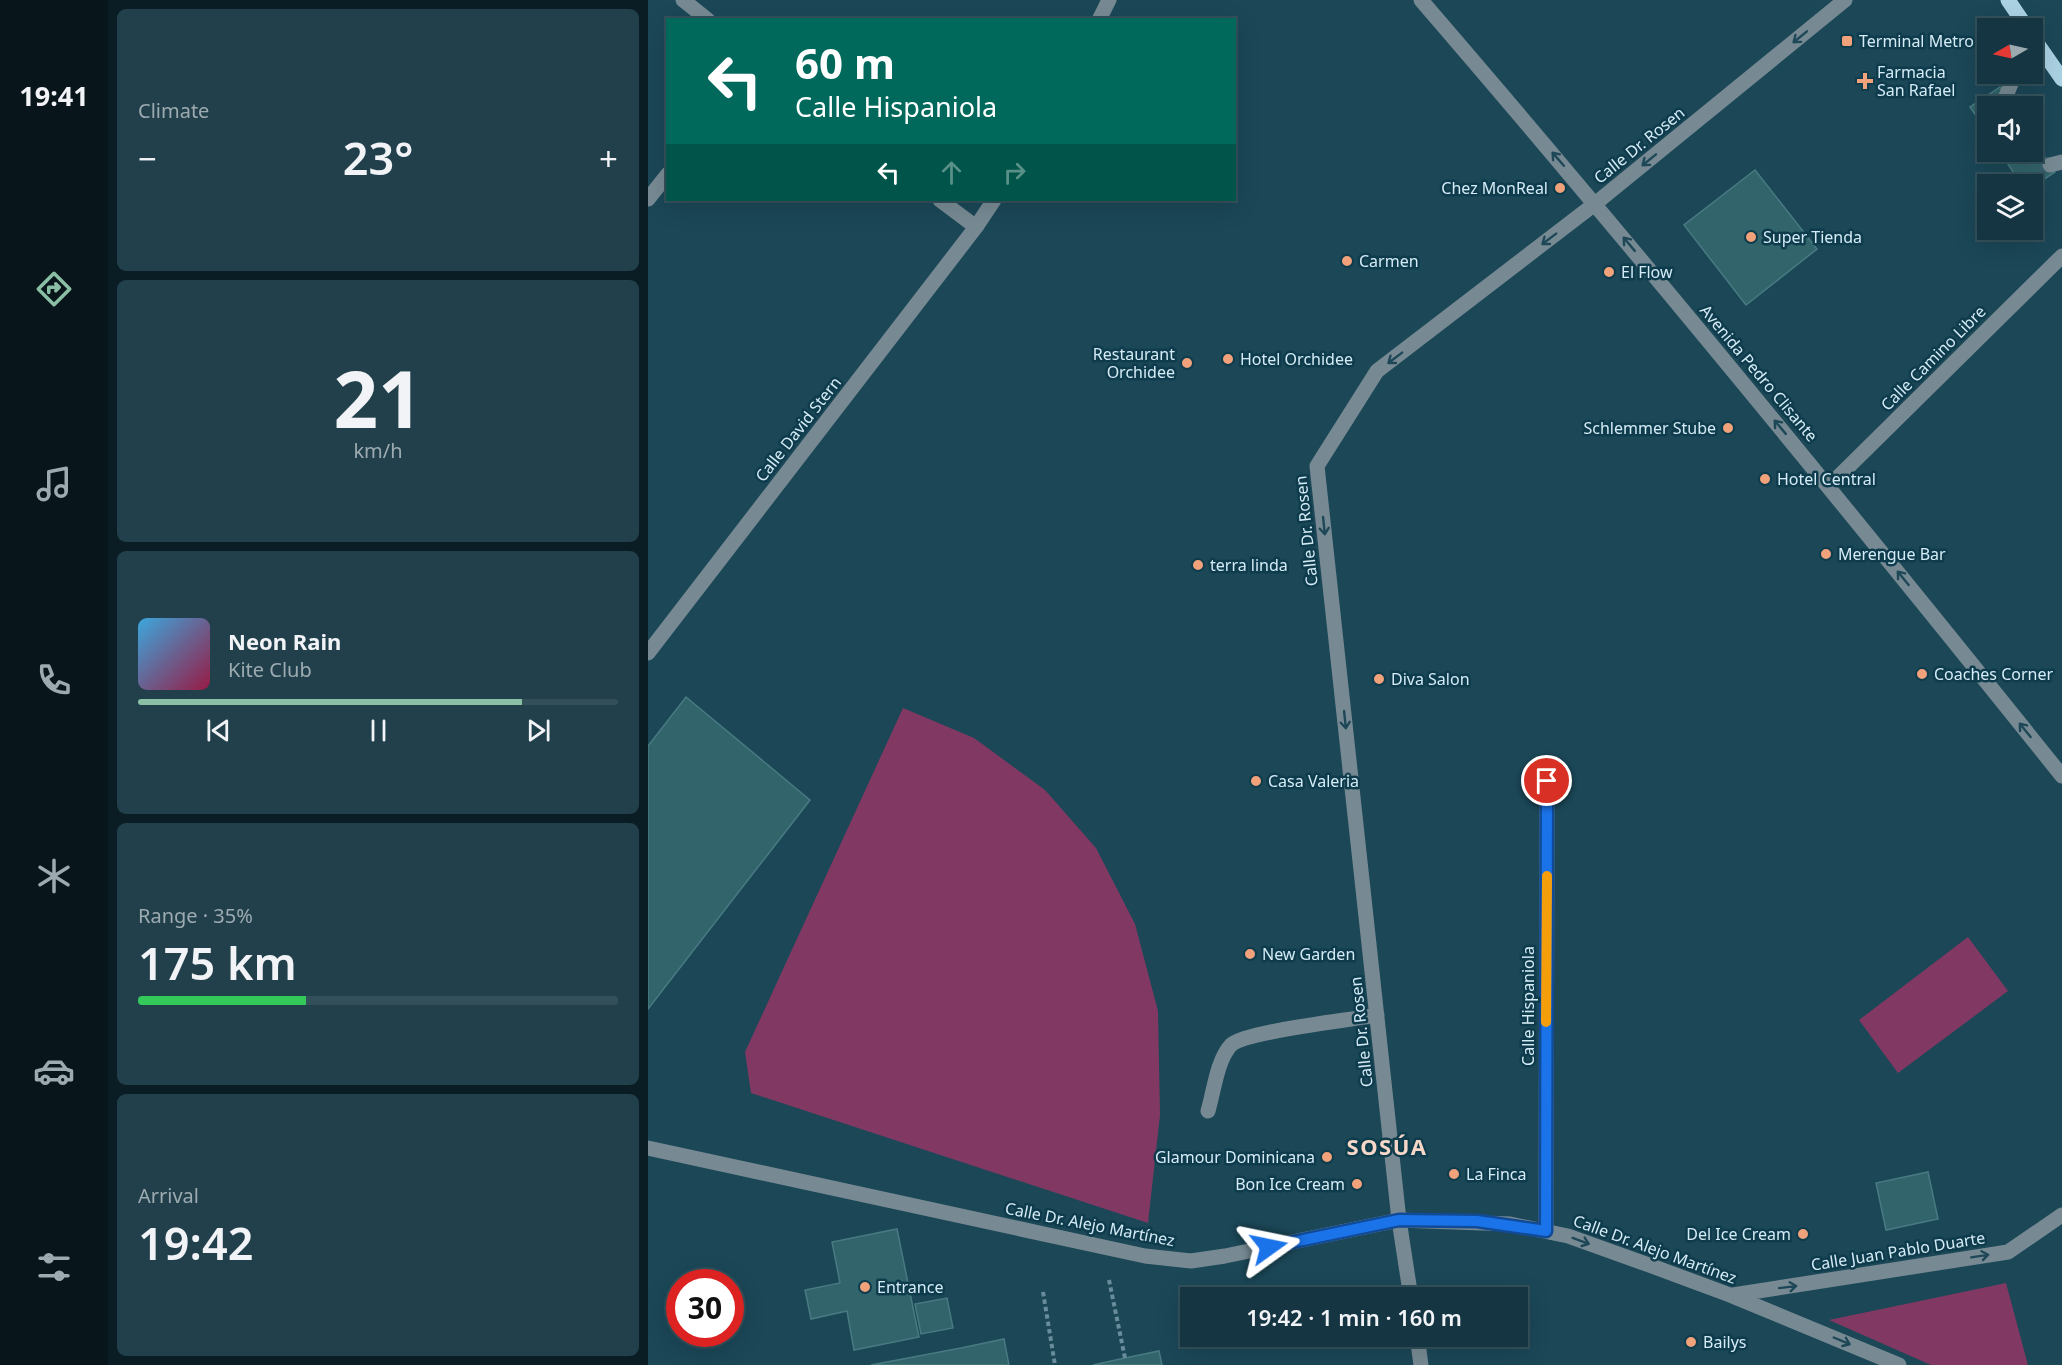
<!DOCTYPE html>
<html lang="en">
<head>
<meta charset="utf-8">
<style>
	:root { --surface:#143541; --page:#21404c; --text:#f1f3f6; --muted:#9dabb1; --line:#33505a; --accent:#8abfa5 }
	body { margin:0; font-family:"Noto Sans",sans-serif; background:var(--page); color:var(--text); height:100vh; display:flex; flex-direction:column; font-size:22px; white-space:nowrap }
	* { box-sizing:border-box; margin:0 }
	p { font-size:20px; color:var(--muted) }
	.icon { flex:none; width:33px; height:33px; fill:none; stroke:currentColor; stroke-width:2; stroke-linecap:round; stroke-linejoin:round }
	.map { position:relative; flex:1; overflow:hidden }
	.panel { display:flex; flex-direction:column; gap:9px; padding:9px; background:#0b1d24; width:540px }
	.panel>* { flex:none }
	.banner { position:absolute; left:18px; top:18px; width:570px; height:183px; border-radius:0px; box-shadow:0 6px 24px #0002,0 0 0 2px var(--line); background:#00695c; color:#fff; overflow:hidden }
	.needle { width:39px; rotate:261deg }
	.tools { position:absolute; left:1329px; top:18px; display:grid; gap:12px }
	.tools a { display:grid; place-items:center; width:66px; height:66px; border-radius:0px; background:var(--surface); box-shadow:0 6px 24px #0002,0 0 0 2px var(--line); font-size:30px }
	.speed { position:absolute; left:18px; top:1269px; display:flex; gap:12px; font-size:30px; font-weight:700; text-align:center }
	.speed>* { display:grid; place-content:center; width:78px; height:78px; border-radius:50%; background:var(--surface); box-shadow:0 6px 24px #0002,0 0 0 2px var(--line); line-height:1 }
	.speed .limit { border:9px solid #d22; background:#fff; color:#111 }
	.pin { position:absolute; display:grid; place-items:center; width:51px; height:51px; color:#fff; margin:-26px; border:3px solid #fff; border-radius:50%; box-shadow:0 2px 6px #0007 }
	.me { position:absolute; width:66px; margin:-33px; rotate:78deg; stroke-linejoin:round; filter:drop-shadow(0 0 4px #0008) }
	.turn { display:flex; align-items:center; gap:21px; height:126px; padding:0 30px; font-size:27px }
	.turn .icon { width:78px; height:78px; stroke-width:2.5 }
	.turn b { display:block; font-size:42px; line-height:51px }
	.lanes { display:flex; align-items:center; height:57px; padding:0 30px; background:#0003; justify-content:center; gap:30px; direction:ltr }
	.lanes .off { opacity:.35 }
	.big { font-size:45px; font-weight:600; line-height:1.1 }
	.panel .tile { flex:1; display:flex; flex-direction:column; justify-content:center; gap:9px; min-width:0; padding:0 21px; border-radius:9px; background:var(--page) }
	.panel .dial { align-items:center; gap:0 }
	.dial b { font-size:78px; line-height:1 }
	.song { display:flex; align-items:center; gap:18px }
	.cover { width:72px; height:72px; border-radius:9px; background:linear-gradient(135deg,hsl(200 70% 55%),hsl(340 70% 35%)) }
	.played { height:6px; border-radius:3px; background:linear-gradient(90deg,var(--accent) 80%,var(--line) 80%) }
	.keys { display:flex; justify-content:space-around; direction:ltr }
	.heat { display:flex; justify-content:space-between; align-items:center; font-size:33px; direction:ltr }
	.charge { height:9px; border-radius:4px; background:linear-gradient(90deg,#34c759 35%,var(--line) 0) }
	.trip { position:absolute; left:532px; top:1287px; width:348px; height:60px; border-radius:0px; background:var(--surface); box-shadow:0 6px 24px #0002,0 0 0 2px var(--line); font-weight:600; line-height:60px; text-align:center }
	main { display:flex; flex:1; min-height:0 }
	.tabs { display:flex; flex-direction:column; width:108px; justify-content:space-around; align-items:center; background:#08151a; color:var(--muted) }
	.tabs .icon { width:42px; height:42px }
	.tabs .current { color:var(--accent) }
	.tabs b { font-size:27px; color:var(--text) }
	.map>svg:first-child { display:block }
	.green { fill:#813963 }
	.building { fill:#31656b; stroke:#487b81; stroke-width:1.5 }
	.lines { fill:none; stroke-linecap:round; stroke-linejoin:round }
	.minor-tunnel { stroke:#37606f; stroke-width:15; stroke-dasharray:15 8; stroke-linecap:butt }
	.path { stroke:#698c9a; stroke-width:4; stroke-dasharray:4.5 3; stroke-linecap:butt }
	.minor { stroke:#778a93; stroke-width:15 }
	.major { stroke:#abd2e3; stroke-width:15 }
	.oneway { stroke:#1e4857 }
	.route-casing { stroke:#114b97; stroke-width:15 }
	.route { stroke:#1a73e8; stroke-width:10 }
	.slow { stroke:#f59e0b; stroke-width:10 }
	.poi-dot { fill:#f1a27b; stroke:#0e3c4c; stroke-width:2 }
	.labels { text-anchor:middle; stroke-width:5; stroke-linejoin:round; paint-order:stroke }
	.poi-label { font-size:16px; fill:#d5ebf6; stroke:#0e3c4c; text-anchor:start }
	.street-label { font-size:16px; fill:#d5ebf6; stroke:#0e3c4c }
	.district-label { font-size:22px; font-weight:bold; letter-spacing:1.5px; fill:#f6d7c8; stroke:#0e3c4c }
</style>
</head>
<body>
<main>
<nav class="tabs">
<b>19:41</b>
<svg class="icon current" aria-label="directions" viewBox="0 0 24 24"><path d="M12 3l9 9-9 9-9-9zM9 14v-3h6M13 9l2 2-2 2"/></svg>
<svg class="icon" aria-label="music" viewBox="0 0 24 24"><path d="M9 18V5l10-2v13"/><circle cx="6" cy="18" r="3"/><circle cx="16" cy="16" r="3"/></svg>
<svg class="icon" aria-label="phone" viewBox="0 0 24 24"><path d="M5 4h4l2 5-3 2q2 4 5 5l2-3 5 2v4C11 20 4 13 5 4z"/></svg>
<svg class="icon" aria-label="climate" viewBox="0 0 24 24"><path d="M12 3v18M4 7l16 10M4 17L20 7"/></svg>
<svg class="icon" aria-label="car" viewBox="0 0 24 24"><path d="M5 17H2v-5l4-1 3-4h7l3 4 3 1v5h-3M9 17h6M6 11h13"/><circle cx="7" cy="17" r="2"/><circle cx="17" cy="17" r="2"/></svg>
<svg class="icon" aria-label="filters" viewBox="0 0 24 24"><path d="M4 7h16M4 17h16"/><circle cx="9" cy="7" r="2"/><circle cx="15" cy="17" r="2"/></svg>
</nav>
<section class="panel">
<div class="tile"><p>Climate</p>
<div class="heat"><a>−</a><b class="big">23°</b><a>+</a></div>
</div>
<div class="tile dial"><b>21</b><p>km/h</p></div>
<div class="tile">
<div class="song"><i class="cover"></i><div><b>Neon Rain</b><p>Kite Club</p></div></div>
<div class="played"></div>
<div class="keys"><svg class="icon" aria-label="previous" viewBox="0 0 24 24"><path d="M18 5L8 12l10 7zM5 5v14"/></svg><svg class="icon" aria-label="pause" viewBox="0 0 24 24"><path d="M8 5v14M16 5v14"/></svg><svg class="icon" aria-label="next" viewBox="0 0 24 24"><path d="M6 5l10 7-10 7zM19 5v14"/></svg></div>
</div>
<div class="tile"><p>Range · 35%</p><b class="big">175 km</b><div class="charge"></div></div>
<div class="tile"><p>Arrival</p><b class="big">19:42</b></div>
</section>
<div class="map">
<svg width="1414" height="1365" viewBox="0 0 1414 1365">
	<rect width="100%" height="100%" fill="#1b4757"/>
	<path class="green" d="M255 708 326 738 397 790 448 848 487 924 510 1011 512 1115 500 1223 103 1093 97 1052Z
		M1320 937 1360 991 1250 1073 1211 1020Z
		M1358 1283 1380 1365H1283L1181 1320Z"/>
	<path class="building" d="M1352 87 1364 106H1340V133L1322 107Z
		M1384 138 1407 172 1384 187 1373 184 1352 152H1384Z
		M1107 170 1169 249 1098 305 1036 225Z
		M38 697 162 800 0 1009V746Z
		M1280 1172 1290 1219 1238 1230 1228 1183Z
		M249 1229 271 1337 206 1350 199 1311 163 1319 157 1290 192 1283 184 1242Z
		M299 1298 305 1328 273 1334 267 1304Z
		M356 1339 361 1365H223L313 1348Z
		M511 1351 514 1365H445L477 1358Z"/>
	<g class="lines">
		<path class="minor-tunnel" d="M1372 152C1381 162 1388 165 1402 165"/>
		<path class="path" d="M461 1280 477 1358
			M395 1292 407 1365"/>
		<path class="minor" d="M35 0 60 20
			M773 0C992 254 1204 514 1414 776
			M451 20 461 0
			M1358 96 1367 74
			M1402 165 1414 162
			M0 199 20 174
			M292 200 328 227
			M1181 486 1414 256
			M0 653 328 227 346 200
			M560 1111C566 1091 569 1060 583 1045 598 1031 704 1020 729 1015
			M0 1148 497 1256 543 1261 577 1256 751 1220 862 1224 920 1236 1001 1265 1082 1295 1251 1365
			M898 1231 899 781
			M1085 1295 1360 1252 1414 1215
			M763 1298 751 1220 669 466 729 371 948 203 1197 0
			M769 1336 773 1365"/>
		<path class="major" d="M1360 0 1379 28
			M1384 36 1414 79"/>
	</g>
	<defs><path id="oneway-shaft" d="M-6 0H5M1.5-3L5.5 0L1.5 3" fill="none" stroke-width="1.6" stroke-linecap="round" stroke-linejoin="round" transform="scale(1.5)"/></defs>
	<g class="oneway">
		<use href="#oneway-shaft" transform="translate(1152 37) rotate(141)"/>
		<use href="#oneway-shaft" transform="translate(910 159) rotate(-131)"/>
		<use href="#oneway-shaft" transform="translate(1001 160) rotate(141)"/>
		<use href="#oneway-shaft" transform="translate(901 239) rotate(143)"/>
		<use href="#oneway-shaft" transform="translate(981 244) rotate(-130)"/>
		<use href="#oneway-shaft" transform="translate(747 358) rotate(143)"/>
		<use href="#oneway-shaft" transform="translate(1132 427) rotate(-130)"/>
		<use href="#oneway-shaft" transform="translate(676 526) rotate(84)"/>
		<use href="#oneway-shaft" transform="translate(1255 578) rotate(-129)"/>
		<use href="#oneway-shaft" transform="translate(697 720) rotate(84)"/>
		<use href="#oneway-shaft" transform="translate(1377 730) rotate(-129)"/>
		<use href="#oneway-shaft" transform="translate(933 1241) rotate(20)"/>
		<use href="#oneway-shaft" transform="translate(1332 1256) rotate(-9)"/>
		<use href="#oneway-shaft" transform="translate(1140 1287) rotate(-7)"/>
		<use href="#oneway-shaft" transform="translate(1194 1341) rotate(23)"/>
	</g>
	<g class="lines">
		<defs>
			<path id="route" d="M621 1247 751 1220 829 1221 898 1231 899 781"/>
		</defs>
		<use href="#route" class="route-casing"/>
		<use href="#route" class="route"/>
		<path class="slow" d="M898 1022 899 876"/>
	</g>
	<g class="poi-dot">
		<rect x="1193" y="35" width="12" height="12" rx="3"/>
		<path d="M1214 72h6v6h6v6h-6v6h-6v-6h-6v-6h6z"/>
		<circle cx="912" cy="188" r="6"/>
		<circle cx="1103" cy="237" r="6"/>
		<circle cx="699" cy="261" r="6"/>
		<circle cx="961" cy="272" r="6"/>
		<circle cx="580" cy="359" r="6"/>
		<circle cx="539" cy="363" r="6"/>
		<circle cx="1080" cy="428" r="6"/>
		<circle cx="1117" cy="479" r="6"/>
		<circle cx="1178" cy="554" r="6"/>
		<circle cx="550" cy="565" r="6"/>
		<circle cx="1274" cy="674" r="6"/>
		<circle cx="731" cy="679" r="6"/>
		<circle cx="608" cy="781" r="6"/>
		<circle cx="602" cy="954" r="6"/>
		<circle cx="679" cy="1157" r="6"/>
		<circle cx="806" cy="1174" r="6"/>
		<circle cx="709" cy="1184" r="6"/>
		<circle cx="1155" cy="1234" r="6"/>
		<circle cx="217" cy="1287" r="6"/>
		<circle cx="1043" cy="1342" r="6"/>
	</g>
	<g class="labels">
		<g class="poi-label">
			<text x="1211" y="47">Terminal Metro</text>
			<text x="1229" y="78">Farmacia<tspan x="1229" dy="18">San Rafael</tspan></text>
			<text x="900" y="194" text-anchor="end">Chez MonReal</text>
			<text x="1115" y="243">Super Tienda</text>
			<text x="711" y="267">Carmen</text>
			<text x="973" y="278">El Flow</text>
			<text x="527" y="360" text-anchor="end">Restaurant<tspan x="527" dy="18">Orchidee</tspan></text>
			<text x="592" y="365">Hotel Orchidee</text>
			<text x="1068" y="434" text-anchor="end">Schlemmer Stube</text>
			<text x="1129" y="485">Hotel Central</text>
			<text x="1190" y="560">Merengue Bar</text>
			<text x="562" y="571">terra linda</text>
			<text x="1286" y="680">Coaches Corner</text>
			<text x="743" y="685">Diva Salon</text>
			<text x="620" y="787">Casa Valeria</text>
			<text x="614" y="960">New Garden</text>
			<text x="667" y="1163" text-anchor="end">Glamour Dominicana</text>
			<text x="818" y="1180">La Finca</text>
			<text x="697" y="1190" text-anchor="end">Bon Ice Cream</text>
			<text x="1143" y="1240" text-anchor="end">Del Ice Cream</text>
			<text x="229" y="1293">Entrance</text>
			<text x="1055" y="1348">Bailys</text>
		</g>
		<g class="street-label">
			<text transform="translate(991 145) rotate(-39)" y="6">Calle Dr. Rosen</text>
			<text transform="translate(1285 358) rotate(-45)" y="6">Calle Camino Libre</text>
			<text transform="translate(1111 373) rotate(50)" y="6">Avenida Pedro Clisante</text>
			<text transform="translate(150 429) rotate(-52)" y="6">Calle David Stern</text>
			<text transform="translate(658 531) rotate(-96)" y="6">Calle Dr. Rosen</text>
			<text transform="translate(880 1006) rotate(-90)" y="6">Calle Hispaniola</text>
			<text transform="translate(713 1032) rotate(-96)" y="6">Calle Dr. Rosen</text>
			<text transform="translate(442 1224) rotate(11)" y="6">Calle Dr. Alejo Martínez</text>
			<text transform="translate(1007 1249) rotate(20)" y="6">Calle Dr. Alejo Martínez</text>
			<text transform="translate(1250 1251) rotate(-9)" y="6">Calle Juan Pablo Duarte</text>
		</g>
		<g class="district-label">
			<text x="739" y="1155">SOSÚA</text>
		</g>
	</g>
</svg>
<div class="tools">
<a><svg class="needle" viewBox="-14 -14 28 28"><path d="M0-13l5 13h-10z" fill="#e53935"/><path d="M0 13l5-13h-10z" fill="#9dabb1"/></svg></a>
<a><svg class="icon" aria-label="sound" viewBox="0 0 24 24"><path d="M4 9h4l5-4v14l-5-4H4zM17 9q2 3 0 6"/></svg></a>
<a><svg class="icon" aria-label="layers" viewBox="0 0 24 24"><path d="M12 4l9 5-9 5-9-5zM3 14l9 5 9-5"/></svg></a>
</div>
<div class="speed"><div class="limit">30</div></div>
<div class="pin" style="left:899px;top:781px;background:#d93025"><svg class="icon" aria-label="arrive" viewBox="0 0 24 24"><path d="M6 21V4h12l-3 4 3 4H6"/></svg></div>
<svg class="me" style="left:621px;top:1247px" viewBox="-20 -20 40 40"><path d="M0-17L14 15 0 8-14 15z" fill="#1a73e8" stroke="#fff" stroke-width="4"/></svg>
<div class="trip">19:42 · 1 min · 160 m</div>
<div class="banner">
<div class="turn"><svg class="icon" aria-label="left" viewBox="0 0 24 24"><path d="M17 20v-9H6M10 6l-5 5 5 5"/></svg><div><b>60 m</b>Calle Hispaniola</div></div>
<div class="lanes"><svg class="icon" aria-label="left" viewBox="0 0 24 24"><path d="M17 20v-9H6M10 6l-5 5 5 5"/></svg><svg class="icon off" aria-label="ahead" viewBox="0 0 24 24"><path d="M12 20V5M6 11l6-6 6 6"/></svg><svg class="icon off" aria-label="right" viewBox="0 0 24 24"><path d="M7 20v-9h11M14 6l5 5-5 5"/></svg></div>
</div>
</div>
</main>
</body>
</html>
